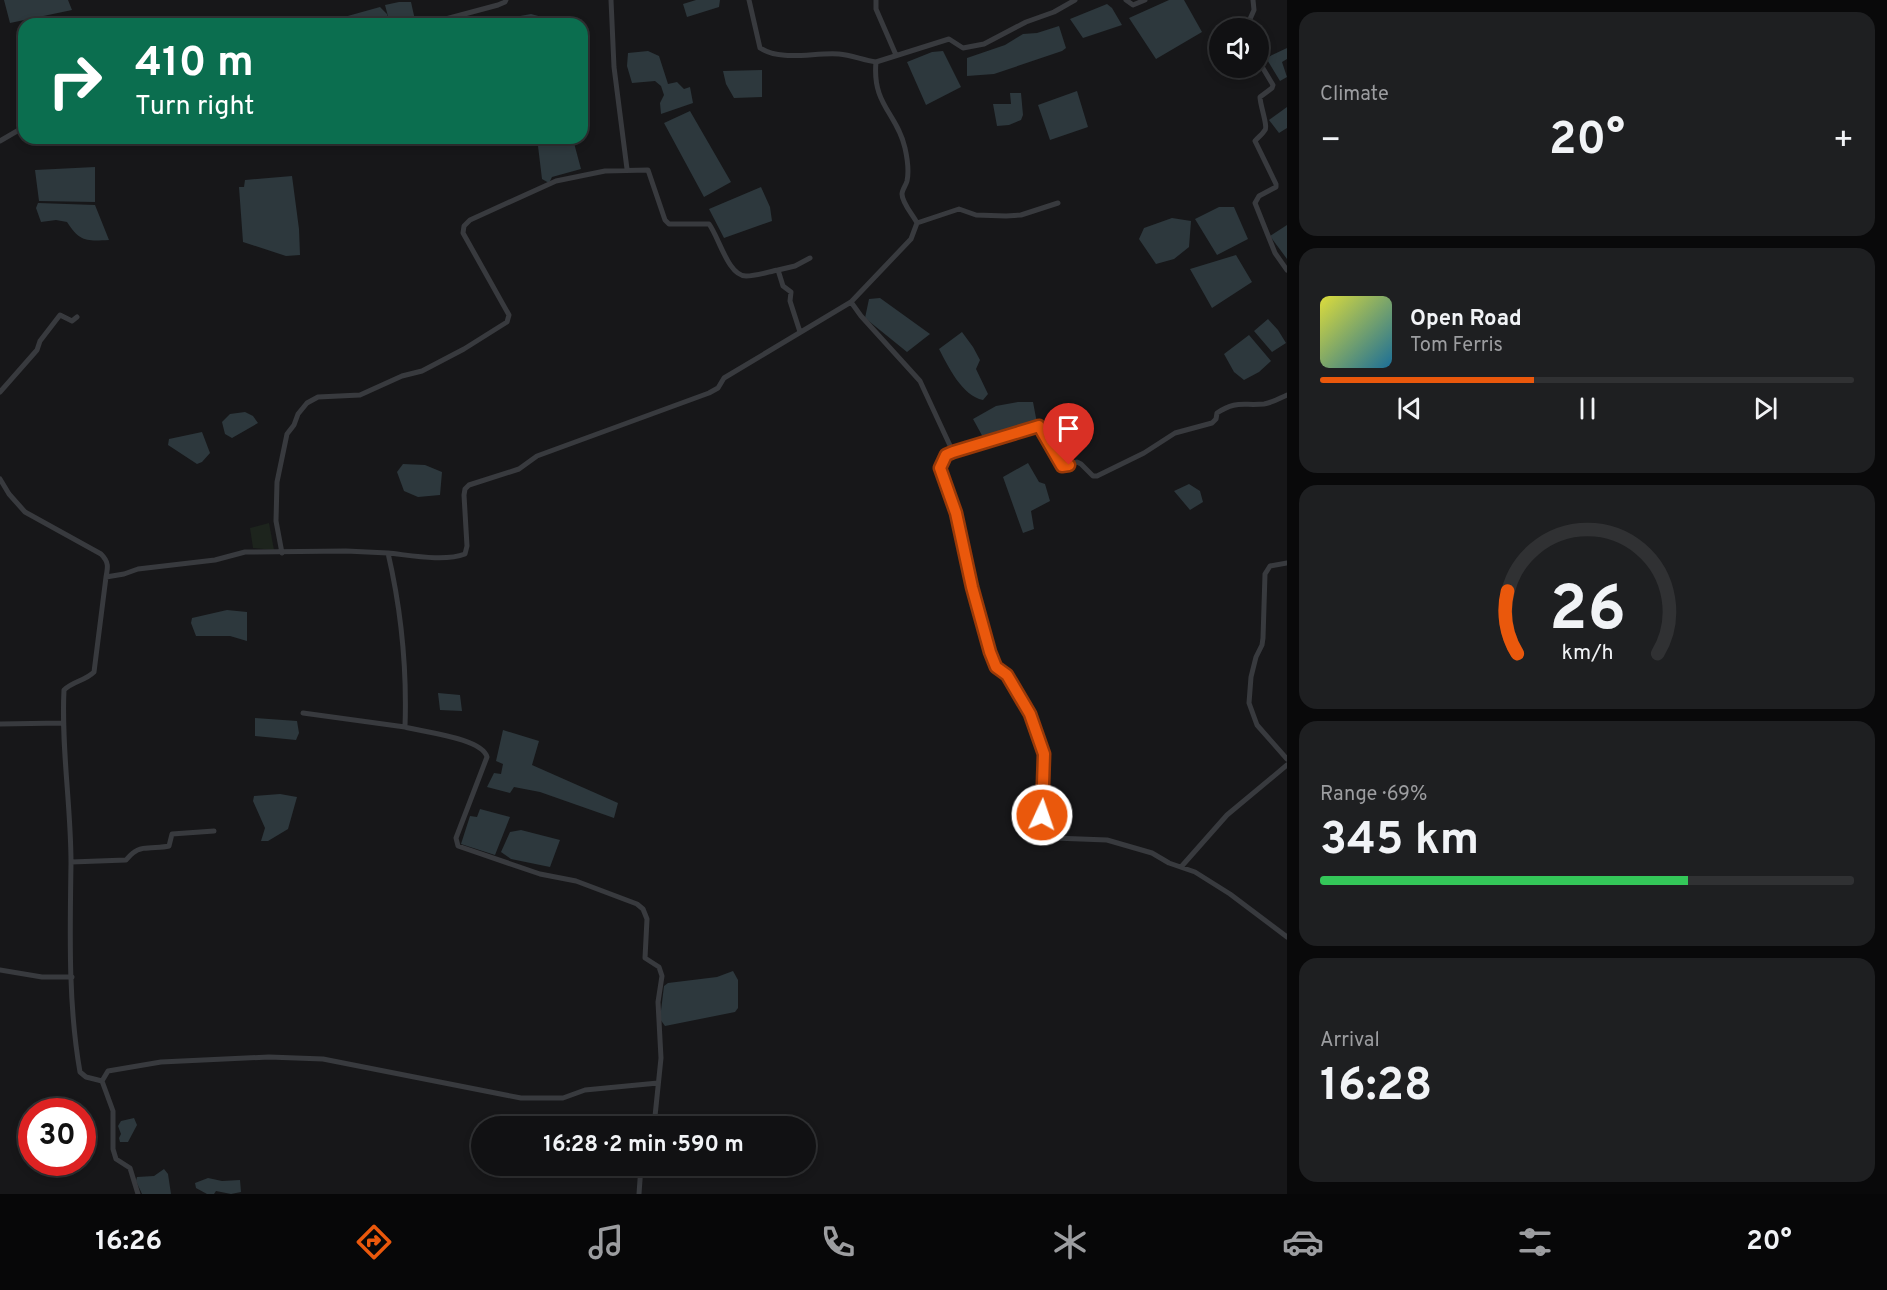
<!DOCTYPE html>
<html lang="en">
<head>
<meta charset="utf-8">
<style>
	:root { --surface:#111113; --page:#1e1f21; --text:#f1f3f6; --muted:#9c9da0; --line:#303133; --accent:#ea580c }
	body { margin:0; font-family:Overpass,sans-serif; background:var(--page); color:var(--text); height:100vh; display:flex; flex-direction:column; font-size:22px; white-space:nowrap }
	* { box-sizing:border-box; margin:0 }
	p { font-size:20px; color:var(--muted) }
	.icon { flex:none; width:33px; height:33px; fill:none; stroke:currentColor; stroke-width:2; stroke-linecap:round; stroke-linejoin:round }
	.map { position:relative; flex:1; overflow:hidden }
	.panel { display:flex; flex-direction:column; gap:12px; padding:12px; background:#09090a; width:600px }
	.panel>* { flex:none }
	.hud { position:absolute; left:18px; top:18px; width:570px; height:126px; border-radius:18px; box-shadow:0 3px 9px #0003,0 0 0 2px var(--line); background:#0b6e4f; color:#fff; overflow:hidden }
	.fabs { position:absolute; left:1209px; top:18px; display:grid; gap:12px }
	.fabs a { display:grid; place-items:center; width:60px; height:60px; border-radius:50%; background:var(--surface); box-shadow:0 3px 9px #0003,0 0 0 2px var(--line); font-size:30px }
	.speed { position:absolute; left:18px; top:1098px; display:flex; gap:12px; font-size:30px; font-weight:700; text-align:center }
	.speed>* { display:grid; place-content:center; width:78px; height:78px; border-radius:50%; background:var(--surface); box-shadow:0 3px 9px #0003,0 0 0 2px var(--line); line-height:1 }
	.speed .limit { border:9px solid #d22; background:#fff; color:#111 }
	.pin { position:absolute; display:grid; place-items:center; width:51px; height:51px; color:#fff; margin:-62px -26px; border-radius:50% 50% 50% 0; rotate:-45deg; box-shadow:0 0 6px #0007 }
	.pin .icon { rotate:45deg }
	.me { position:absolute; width:66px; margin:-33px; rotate:3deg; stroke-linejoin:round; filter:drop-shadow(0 0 4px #0008) }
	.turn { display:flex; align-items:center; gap:21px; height:126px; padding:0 18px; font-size:27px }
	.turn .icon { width:78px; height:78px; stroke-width:2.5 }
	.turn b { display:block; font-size:42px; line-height:51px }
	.big { font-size:45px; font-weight:700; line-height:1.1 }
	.panel .widget { flex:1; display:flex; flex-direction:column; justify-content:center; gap:9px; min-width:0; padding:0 21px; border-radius:18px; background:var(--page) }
	.panel .dial { align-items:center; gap:0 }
	.dial svg { height:156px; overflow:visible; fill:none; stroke:var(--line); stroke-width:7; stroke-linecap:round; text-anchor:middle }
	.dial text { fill:var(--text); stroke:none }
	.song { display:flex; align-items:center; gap:18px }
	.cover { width:72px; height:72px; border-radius:9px; background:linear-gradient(135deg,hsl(60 70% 55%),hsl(200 70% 35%)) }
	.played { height:6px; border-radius:3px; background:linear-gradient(90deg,var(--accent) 40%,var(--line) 40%) }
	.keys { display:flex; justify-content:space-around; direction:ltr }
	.heat { display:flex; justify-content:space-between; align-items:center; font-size:33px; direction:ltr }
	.charge { height:9px; border-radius:4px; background:linear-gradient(90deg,#34c759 69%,var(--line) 0) }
	.trip { position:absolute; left:471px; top:1116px; width:345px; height:60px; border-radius:30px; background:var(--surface); box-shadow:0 3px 9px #0003,0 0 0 2px var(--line); font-weight:700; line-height:60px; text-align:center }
	.dock { display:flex; height:96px; justify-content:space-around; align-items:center; background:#070708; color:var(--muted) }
	.dock .icon { width:42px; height:42px }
	.dock .selected { color:var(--accent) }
	.dock b { font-size:27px; color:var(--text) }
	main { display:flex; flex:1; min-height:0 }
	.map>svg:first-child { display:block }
	.green { fill:#1d241d }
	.water { fill:#2d383d }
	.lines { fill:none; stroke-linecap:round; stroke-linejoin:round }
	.minor { stroke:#383a3e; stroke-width:5 }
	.route-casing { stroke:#983908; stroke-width:15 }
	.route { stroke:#ea580c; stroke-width:10 }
</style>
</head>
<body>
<main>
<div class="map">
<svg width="1287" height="1194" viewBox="0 0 1287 1194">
	<rect width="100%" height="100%" fill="#171719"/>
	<path class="green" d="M269 523 274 550 253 548 250 528Z"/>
	<path class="water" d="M4 0H68L72 10 10 23Z
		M696 0H720L719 7 687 17 683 4Z
		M1169 0H1184L1202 32 1156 59 1129 18Z
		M399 2H411L415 20 405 24H390L385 5Z
		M1107 4 1112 8 1122 25 1083 38 1070 19Z
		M380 7 387 14 389 24H319Z
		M531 14 553 20 554 24H504V19Z
		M1059 26 1066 48 1062 51 994 74 967 76V58L1005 45 1023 34 1037 33Z
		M1287 48V59L1282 62 1287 77 1280 81 1266 58Z
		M648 51 659 56 668 84 677 82 684 89 690 87 693 103 661 114 660 103 664 95 661 86 655 81 632 83 627 66 628 53Z
		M943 51 961 87 926 105 907 62 932 52Z
		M762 70V97L734 98 726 84 723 71Z
		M1077 91 1088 127 1050 140 1038 105Z
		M1010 93H1021L1023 115 1021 120 1009 125 997 126 993 104H1011Z
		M1287 107V128L1279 133 1269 120Z
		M690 111 731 182 704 197 664 123Z
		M574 143 581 169 552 177 549 183 542 179 538 146Z
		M95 167V202L39 201 35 170Z
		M292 176 299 229 300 255 286 256 243 242 239 187H244L245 180Z
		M761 187 770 207 772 221 724 238 709 209Z
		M38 203 95 205 109 240C86 241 80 242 67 222L56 220 41 222 36 208Z
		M1219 207H1234L1248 239 1217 255 1195 219Z
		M1172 218 1191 221 1189 247 1174 259 1156 264 1139 239 1144 228Z
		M1287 225V259L1270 236Z
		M1236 255 1252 282 1212 308 1190 269Z
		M880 298 930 334 907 352 865 318 869 299Z
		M1268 319 1278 330 1286 343 1272 352 1254 331Z
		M962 332 973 347 980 360 976 369 988 394 983 400C962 396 948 366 939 349Z
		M1249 335 1271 361 1259 372 1244 380 1234 372 1224 354Z
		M1018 402H1033L1037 423 1011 429 984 439 973 419 996 406Z
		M245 412 253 416 258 423 232 438 225 434 222 422 230 414Z
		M202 432 210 453 202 462 197 464 168 445 169 439Z
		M1028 463 1039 482 1045 484 1050 501 1031 511 1034 529 1023 533 1003 477Z
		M403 464 425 465 442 472 440 495 418 497 404 491 397 472Z
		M1189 484 1200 491 1203 502 1190 510 1174 491Z
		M227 610 247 612V641L230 636H196L191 623 192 618Z
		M438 693 460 695 462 711 440 710Z
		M255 718 297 721 299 733 296 740 255 736Z
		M503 730 539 741 532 765 618 803 614 818 540 792 514 787 510 793 487 787 494 773 501 774 503 764 496 761Z
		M280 794 297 797 288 829 268 841H261L265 828 253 801 254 796Z
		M480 809 510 817 495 855 461 844 470 816 477 817Z
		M521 830 560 840 550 867 511 859 501 852 510 832Z
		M733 971 738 980V1008L735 1012 665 1026 660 1019 664 986 668 983 717 977Z
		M134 1118 137 1125 128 1142H120L119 1138 121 1134 118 1126 121 1121Z
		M164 1169 168 1174 171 1194H142L136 1181 137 1177 154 1176Z
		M208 1178 222 1181 240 1180 241 1192 231 1194 216 1191 214 1194H207L196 1188 195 1183Z"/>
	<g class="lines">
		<path class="minor" d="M611 0 614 67 627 169
			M749 0 760 48C782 62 814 52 839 54 851 55 863 60 876 62
			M876 0V9L896 55
			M1126 0 1133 5 1145 0
			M427 24 498 5 505 2 506 0
			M1246 28 1254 10 1253 0
			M1258 60 1273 85 1272 88 1260 97C1260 105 1268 126 1265 130 1262 135 1258 137 1255 141L1276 184V187L1259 196 1255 203 1275 253 1287 270
			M0 141 24 127
			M917 223 959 209 976 215 1006 216 1021 215 1058 203
			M778 270 795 266 810 258
			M851 302 861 316 920 381 953 452 1039 426 1054 419
			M0 392 37 350 40 341 60 315 72 321 77 317
			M1039 426 1062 466 1077 462 1081 464 1093 476H1097L1144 453 1175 433 1212 423 1216 419 1217 413C1236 400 1243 406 1264 404 1272 403 1280 398 1287 395
			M953 452 946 455 940 468C945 484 953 499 956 515 967 561 973 609 990 653 995 667 1001 667 1008 678 1024 700 1035 726 1043 752 1051 780 1028 816 1054 838L1107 840 1152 853 1169 863 1195 872 1230 894 1287 937
			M0 479 9 494 25 512 101 554C109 562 108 567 106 577L124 574 138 569 215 560 245 552 346 551 388 553C401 609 407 669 405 727L303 713
			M282 553 276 521 277 482 287 434 294 425 298 414 307 403 318 397 360 395 402 376 422 371 464 349 507 322 509 315 463 233 464 226 470 220 556 181 605 171 648 170 665 220 669 224H709C719 237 728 276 746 276 756 276 768 272 778 270L783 286 791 292 790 301 800 332
			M388 553C409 555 444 562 465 554L467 546 464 495 465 489 469 485 519 469 537 456 709 393 718 388 724 378 851 302 911 239 917 223C913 215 902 203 902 194 902 190 906 185 907 181 909 172 907 157 905 148 897 113 872 105 876 62L949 39 963 48 984 44 1026 22 1054 12 1075 0
			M1287 563 1270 566 1265 574 1263 638 1262 645 1256 657 1251 677 1249 703 1257 725 1287 759
			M106 577 94 672C85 681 73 681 64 690 61 748 71 805 71 863 70 932 68 1004 80 1072L86 1077 102 1081 113 1111V1149L116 1159 130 1168 138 1194
			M0 724 62 723
			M405 727C423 732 482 738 487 757L456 838 458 846 540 874 576 881 637 904 643 909 647 919 645 958 659 967 662 976 658 1002 661 1058 654 1126
			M71 862 126 860C128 858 130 855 133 853 142 845 158 849 169 846L172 834 214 831
			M1181 867 1227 815 1287 765
			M0 970 42 977H72
			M102 1081 108 1071 161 1062 269 1057 323 1059 521 1098H563L585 1090 658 1083
			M639 1194 641 1166"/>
	</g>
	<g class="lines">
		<defs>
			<path id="route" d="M1042 815 1044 754 1030 714 1007 675 996 667 990 652 972 587 956 513 940 468 946 455 953 452 1039 426 1062 466 1069 465"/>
		</defs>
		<use href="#route" class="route-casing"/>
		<use href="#route" class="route"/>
	</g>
</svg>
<div class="fabs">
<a><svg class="icon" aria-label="sound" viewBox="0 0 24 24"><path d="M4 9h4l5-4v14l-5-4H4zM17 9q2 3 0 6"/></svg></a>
</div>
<div class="speed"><div class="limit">30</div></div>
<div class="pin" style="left:1069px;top:465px;background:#d93025"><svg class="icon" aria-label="arrive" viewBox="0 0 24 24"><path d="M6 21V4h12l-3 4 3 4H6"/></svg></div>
<svg class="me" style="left:1042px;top:815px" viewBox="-20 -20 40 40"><circle r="17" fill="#ea580c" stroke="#fff" stroke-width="3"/><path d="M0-11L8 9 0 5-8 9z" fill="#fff"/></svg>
<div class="trip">16:28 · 2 min · 590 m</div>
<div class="hud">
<div class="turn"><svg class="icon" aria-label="right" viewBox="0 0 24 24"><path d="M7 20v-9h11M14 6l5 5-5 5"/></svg><div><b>410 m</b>Turn right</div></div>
</div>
</div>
<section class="panel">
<div class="widget"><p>Climate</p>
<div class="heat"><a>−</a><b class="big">20°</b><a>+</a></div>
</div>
<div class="widget">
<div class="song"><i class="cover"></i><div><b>Open Road</b><p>Tom Ferris</p></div></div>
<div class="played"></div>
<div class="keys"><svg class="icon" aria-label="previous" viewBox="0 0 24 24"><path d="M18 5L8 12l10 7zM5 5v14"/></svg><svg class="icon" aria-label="pause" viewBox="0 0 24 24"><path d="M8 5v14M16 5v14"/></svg><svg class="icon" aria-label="next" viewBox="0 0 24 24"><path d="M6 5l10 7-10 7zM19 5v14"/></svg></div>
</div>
<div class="widget dial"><svg viewBox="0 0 100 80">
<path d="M14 69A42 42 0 1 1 86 69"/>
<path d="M14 69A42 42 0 0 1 9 37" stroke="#ea580c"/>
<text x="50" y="56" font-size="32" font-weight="700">26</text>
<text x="50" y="72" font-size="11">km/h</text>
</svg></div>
<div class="widget"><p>Range · 69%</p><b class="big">345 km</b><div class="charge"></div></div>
<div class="widget"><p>Arrival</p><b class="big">16:28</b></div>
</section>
</main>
<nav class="dock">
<b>16:26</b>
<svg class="icon selected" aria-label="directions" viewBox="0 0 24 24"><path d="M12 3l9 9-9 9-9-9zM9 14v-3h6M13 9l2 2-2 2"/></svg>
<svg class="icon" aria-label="music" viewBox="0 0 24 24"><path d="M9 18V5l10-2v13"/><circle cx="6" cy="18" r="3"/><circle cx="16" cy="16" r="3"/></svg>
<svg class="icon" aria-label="phone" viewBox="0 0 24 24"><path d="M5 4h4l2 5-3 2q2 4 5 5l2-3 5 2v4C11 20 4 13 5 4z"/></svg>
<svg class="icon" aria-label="climate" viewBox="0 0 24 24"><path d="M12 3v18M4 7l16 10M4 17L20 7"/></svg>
<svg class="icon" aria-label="car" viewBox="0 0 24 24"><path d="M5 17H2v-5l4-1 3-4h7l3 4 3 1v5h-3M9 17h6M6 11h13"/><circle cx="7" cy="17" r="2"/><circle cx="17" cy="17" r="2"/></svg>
<svg class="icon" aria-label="filters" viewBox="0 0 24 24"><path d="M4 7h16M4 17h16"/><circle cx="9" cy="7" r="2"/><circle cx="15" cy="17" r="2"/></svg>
<b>20°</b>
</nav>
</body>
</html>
